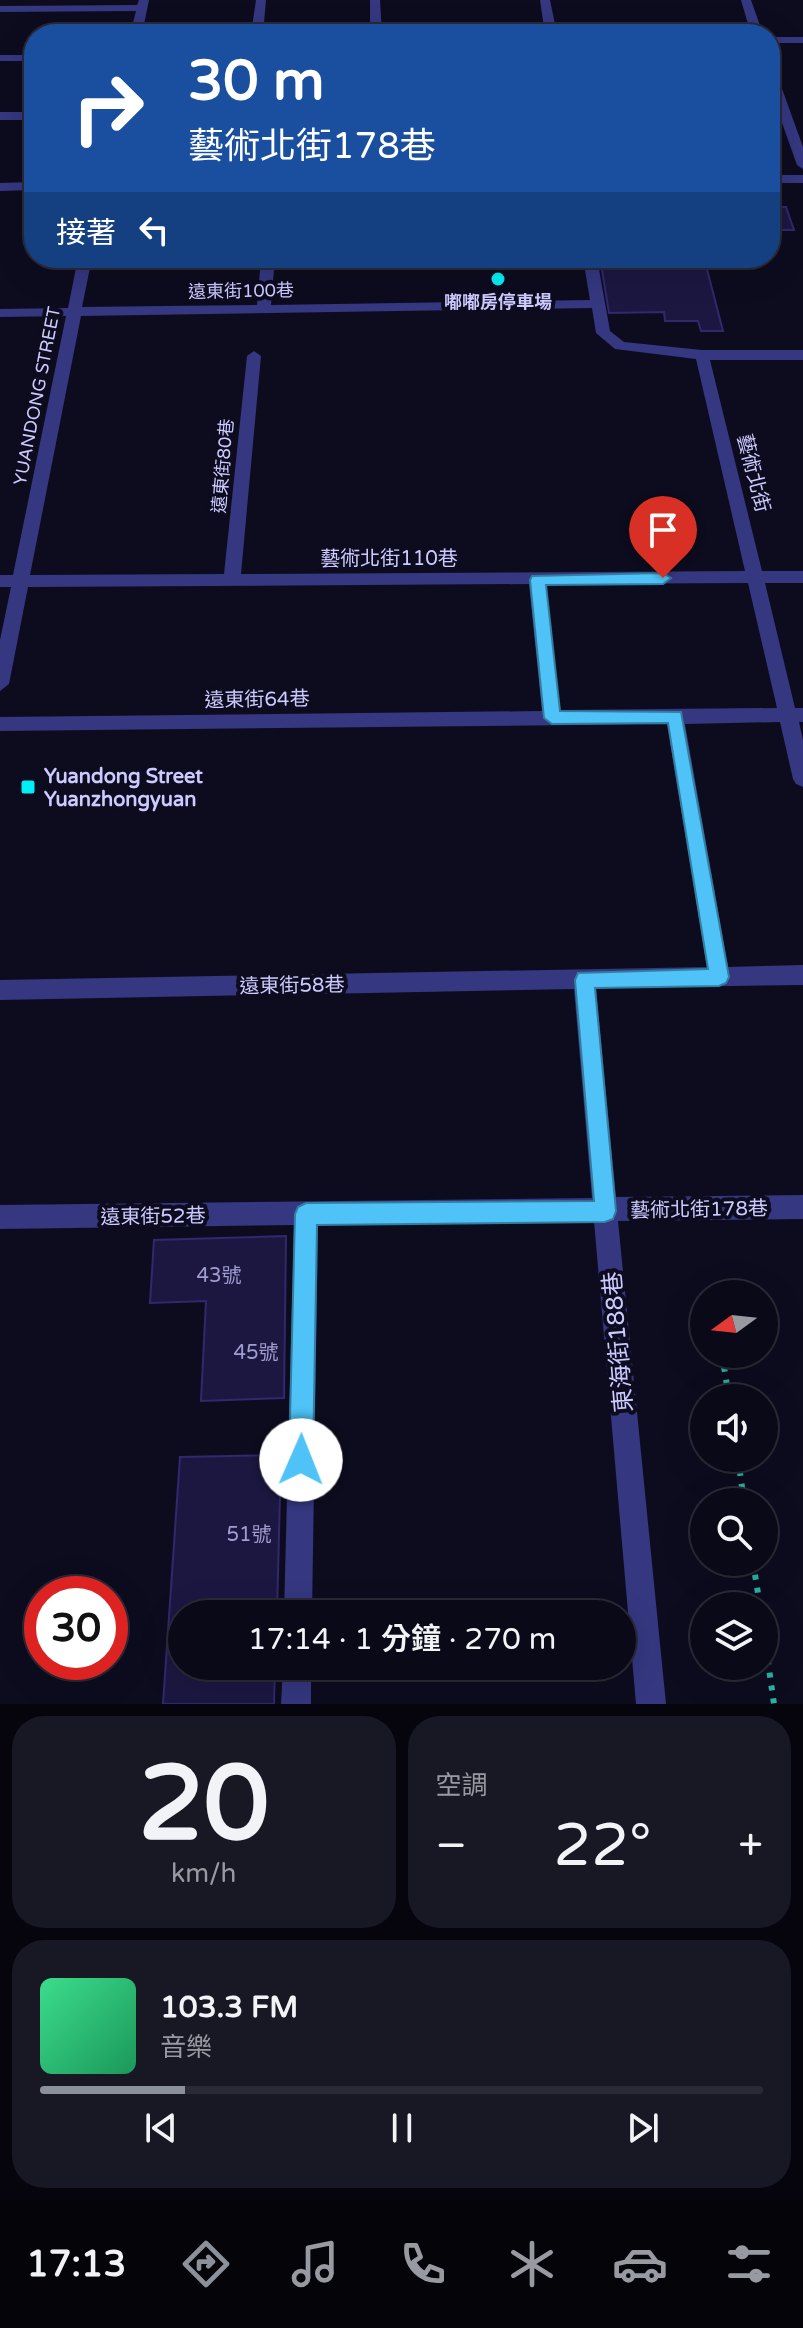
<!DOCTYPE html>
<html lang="zh-TW">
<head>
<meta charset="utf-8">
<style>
	:root { --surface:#0a0917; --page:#181724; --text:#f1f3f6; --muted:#999aa1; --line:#2a2a36; --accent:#8c9099 }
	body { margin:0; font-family:"Varela Round","Noto Sans TC",sans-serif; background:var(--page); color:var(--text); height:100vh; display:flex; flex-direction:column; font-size:30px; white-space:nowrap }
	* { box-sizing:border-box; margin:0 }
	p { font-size:26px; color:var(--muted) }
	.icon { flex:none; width:44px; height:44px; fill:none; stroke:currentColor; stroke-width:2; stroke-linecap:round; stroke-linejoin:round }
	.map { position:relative; height:1704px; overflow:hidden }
	.sheet { display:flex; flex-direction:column; gap:12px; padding:12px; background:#06050d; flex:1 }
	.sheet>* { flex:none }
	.top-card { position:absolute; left:24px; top:24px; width:756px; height:244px; border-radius:32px; box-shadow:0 8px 32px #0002,0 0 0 2px var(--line); background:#1a4fa0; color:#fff; overflow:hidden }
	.needle { width:52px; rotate:255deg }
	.tools { position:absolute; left:690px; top:1280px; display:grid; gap:16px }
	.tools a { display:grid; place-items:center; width:88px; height:88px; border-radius:50%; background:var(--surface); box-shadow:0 8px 32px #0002,0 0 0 2px var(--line); font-size:40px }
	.speed { position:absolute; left:24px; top:1576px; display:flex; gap:16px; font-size:40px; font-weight:700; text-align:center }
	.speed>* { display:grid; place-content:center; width:104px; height:104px; border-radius:50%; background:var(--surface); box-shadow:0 8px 32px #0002,0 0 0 2px var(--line); line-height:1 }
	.speed .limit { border:12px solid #d22; background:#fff; color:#111 }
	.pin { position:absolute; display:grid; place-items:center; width:68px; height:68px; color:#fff; margin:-82px -34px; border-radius:50% 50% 50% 0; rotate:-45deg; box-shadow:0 0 8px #0007 }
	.pin .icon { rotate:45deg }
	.me { position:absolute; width:88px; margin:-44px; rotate:1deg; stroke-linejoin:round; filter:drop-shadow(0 0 6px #0008) }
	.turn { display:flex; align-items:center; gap:28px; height:168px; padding:0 32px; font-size:36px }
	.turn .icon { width:104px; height:104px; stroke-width:2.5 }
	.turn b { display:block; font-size:56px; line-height:68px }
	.then { display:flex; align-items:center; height:76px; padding:0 32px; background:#0003; gap:16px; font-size:30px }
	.big { font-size:60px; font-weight:600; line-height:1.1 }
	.sheet .card { flex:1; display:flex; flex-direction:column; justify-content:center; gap:12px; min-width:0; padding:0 28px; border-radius:32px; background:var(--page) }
	.sheet .dial { align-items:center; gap:0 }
	.dial b { font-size:104px; line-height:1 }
	.song { display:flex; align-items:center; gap:24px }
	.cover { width:96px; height:96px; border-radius:12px; background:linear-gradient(135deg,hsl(150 70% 55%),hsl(150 70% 35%)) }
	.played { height:8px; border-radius:4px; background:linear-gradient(90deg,var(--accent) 20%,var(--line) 20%) }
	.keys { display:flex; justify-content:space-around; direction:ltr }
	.heat { display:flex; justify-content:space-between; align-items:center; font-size:44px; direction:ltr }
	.sheet .tiles { flex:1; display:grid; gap:12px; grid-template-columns:1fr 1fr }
	.card:last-child { grid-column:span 2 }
	.trip { position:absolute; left:168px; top:1600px; width:468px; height:80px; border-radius:40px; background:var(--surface); box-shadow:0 8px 32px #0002,0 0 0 2px var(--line); font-weight:600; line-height:80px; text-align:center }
	.tab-bar { display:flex; height:128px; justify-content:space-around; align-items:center; background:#040409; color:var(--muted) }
	.tab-bar .icon { width:56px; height:56px }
	.tab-bar .selected { color:var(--accent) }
	.tab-bar b { font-size:36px; color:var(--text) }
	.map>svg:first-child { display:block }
	.building { fill:#1c1741; stroke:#31286e; stroke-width:2 }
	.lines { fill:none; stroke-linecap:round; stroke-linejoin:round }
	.path { stroke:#29b4a1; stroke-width:6; stroke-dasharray:5 8; stroke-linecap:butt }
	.minor { fill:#353780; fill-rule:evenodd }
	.route { fill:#4fc3f7; stroke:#337fa1; stroke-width:2 }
	.poi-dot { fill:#00eff5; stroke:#0d0c1f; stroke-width:3 }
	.labels { text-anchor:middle; stroke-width:8; stroke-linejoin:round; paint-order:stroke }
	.far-street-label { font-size:18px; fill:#cccaff; stroke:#0d0c1f }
	.far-poi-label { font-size:18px; font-weight:bold; fill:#cccaff; stroke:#0d0c1f }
	.street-label { font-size:20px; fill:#cccaff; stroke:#0d0c1f }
	.poi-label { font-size:20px; font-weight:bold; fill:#cccaff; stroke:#0d0c1f; text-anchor:start }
	.near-number-label { font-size:20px; fill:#a09dd0 }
	.near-street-label { font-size:24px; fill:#cccaff; stroke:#0d0c1f }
</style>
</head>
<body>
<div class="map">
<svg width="803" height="1704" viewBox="0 0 803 1704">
	<rect width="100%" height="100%" fill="#0d0c1f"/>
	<path class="building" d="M770 207H786L794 230H770Z
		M600 258H704L723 331H701L698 321H665L664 312 609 313Z
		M286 1236 284 1398 201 1401 206 1301 150 1303 154 1240Z
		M281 1455 277 1614H182V1666H275L274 1704H163L180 1457Z"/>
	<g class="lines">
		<path class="path" d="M722 1354 729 1398
			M738 1458 744 1502
			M753 1562 760 1606
			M764 1634 774 1704"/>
		<path class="minor" d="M139 0H149L142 34H130L136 11 0 12V6L137 5Z
			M256 0H266L263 34H251Z
			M370 0H380L382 34H370Z
			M540 0H550L557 34H545Z
			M741 0H751L763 34H751Z
			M770 37H803V43H770Z
			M0 55H34V61H0Z
			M770 69 776 72 803 147V169L797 165 770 89Z
			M0 112H34V120H0Z
			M770 175H803V183H770Z
			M34 182V190L0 191V183Z
			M78 258H92L82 307 257 305 261 258H275L271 305 590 300 583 258H597L610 331 624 342 702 350H803V360H710L762 571H803V583H765L795 708H803V722H799L803 740V787L796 784 793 779 780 722 685 724 728 967 803 965V985L596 988 616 1197 803 1195V1219L618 1221 666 1704H636L594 1221 318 1225 312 1614H284L294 1225 0 1229V1205L592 1198 574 989 0 1000V980L707 967 667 724 0 731V717L542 711 529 584 28 587 9 684 0 691V640L11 587H0V575H13L66 316 0 317V309L68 308ZM592 308 596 333 615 349 696 359 745 571 241 574 261 356 254 351 247 356 224 574 30 575 81 316ZM748 583 777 708 560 710 546 584Z
			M283 1666H311V1704H281Z"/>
	</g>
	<path class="route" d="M663 573 671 578 663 584 546 585 560 711 681 712 729 977 726 983 719 986 595 988 616 1211 613 1219 605 1222 317 1225 313 1460 310 1469 301 1472 292 1469 289 1460 295 1214 298 1207 306 1203 594 1201 575 980 578 973 708 969 668 723 552 724 544 718 530 580 532 576Z"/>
	<g class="poi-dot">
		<circle cx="498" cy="279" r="8"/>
		<rect x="20" y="779" width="16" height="16" rx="4"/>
	</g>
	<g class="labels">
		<g class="far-street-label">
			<text transform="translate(241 291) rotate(-1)" y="6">遠東街100巷</text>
			<text transform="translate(37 396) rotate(-79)" y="6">YUANDONG STREET</text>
			<text transform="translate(223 466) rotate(-85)" y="6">遠東街80巷</text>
		</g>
		<g class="far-poi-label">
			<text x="498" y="308">嘟嘟房停車場</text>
		</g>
		<g class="street-label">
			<text transform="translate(754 473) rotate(76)" y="7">藝術北街</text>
			<text x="389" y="565">藝術北街110巷</text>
			<text transform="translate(257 699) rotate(-1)" y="7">遠東街64巷</text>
			<text transform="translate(292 985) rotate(-1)" y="7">遠東街58巷</text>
			<text transform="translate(699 1209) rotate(-1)" y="7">藝術北街178巷</text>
			<text transform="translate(153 1216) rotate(-1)" y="7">遠東街52巷</text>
		</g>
		<g class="poi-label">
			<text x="44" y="783">Yuandong Street<tspan x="44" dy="23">Yuanzhongyuan</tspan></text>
		</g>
		<g class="near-number-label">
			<text x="219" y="1282">43號</text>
			<text x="256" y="1359">45號</text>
			<text x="249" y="1541">51號</text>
		</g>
		<g class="near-street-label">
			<text transform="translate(618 1342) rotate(-95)" y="8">東海街188巷</text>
		</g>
	</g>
</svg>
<div class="tools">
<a><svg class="needle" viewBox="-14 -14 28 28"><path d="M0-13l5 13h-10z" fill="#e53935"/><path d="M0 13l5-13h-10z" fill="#999aa1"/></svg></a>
<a><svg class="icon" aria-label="sound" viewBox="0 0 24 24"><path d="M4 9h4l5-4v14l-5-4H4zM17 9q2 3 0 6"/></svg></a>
<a><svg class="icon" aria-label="search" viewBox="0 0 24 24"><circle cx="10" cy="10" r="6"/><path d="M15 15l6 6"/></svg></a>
<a><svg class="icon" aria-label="layers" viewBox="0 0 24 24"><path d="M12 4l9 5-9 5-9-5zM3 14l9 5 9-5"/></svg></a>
</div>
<div class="speed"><div class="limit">30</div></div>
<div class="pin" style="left:663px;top:578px;background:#d93025"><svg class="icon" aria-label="arrive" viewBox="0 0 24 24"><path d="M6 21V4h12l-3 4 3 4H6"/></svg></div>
<svg class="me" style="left:301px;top:1460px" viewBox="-20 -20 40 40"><circle r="19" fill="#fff"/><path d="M0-13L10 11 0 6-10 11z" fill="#4fc3f7"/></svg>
<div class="trip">17:14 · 1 分鐘 · 270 m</div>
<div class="top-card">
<div class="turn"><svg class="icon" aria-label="right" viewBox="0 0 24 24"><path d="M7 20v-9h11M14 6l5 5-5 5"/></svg><div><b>30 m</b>藝術北街178巷</div></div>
<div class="then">接著<svg class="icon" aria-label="left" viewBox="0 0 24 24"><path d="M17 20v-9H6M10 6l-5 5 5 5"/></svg></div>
</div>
</div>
<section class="sheet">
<div class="tiles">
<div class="card dial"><b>20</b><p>km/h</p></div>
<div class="card"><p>空調</p>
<div class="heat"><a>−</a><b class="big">22°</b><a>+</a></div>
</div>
<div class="card">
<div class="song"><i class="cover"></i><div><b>103.3 FM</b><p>音樂</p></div></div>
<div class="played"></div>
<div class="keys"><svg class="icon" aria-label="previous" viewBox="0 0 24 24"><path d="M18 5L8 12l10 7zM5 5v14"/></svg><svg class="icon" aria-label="pause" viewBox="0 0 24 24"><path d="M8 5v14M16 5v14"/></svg><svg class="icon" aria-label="next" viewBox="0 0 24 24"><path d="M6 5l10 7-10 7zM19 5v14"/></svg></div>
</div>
</div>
</section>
<nav class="tab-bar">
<b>17:13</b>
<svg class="icon selected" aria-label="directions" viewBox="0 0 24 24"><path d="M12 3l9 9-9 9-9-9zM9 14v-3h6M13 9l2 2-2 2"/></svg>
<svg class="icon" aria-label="music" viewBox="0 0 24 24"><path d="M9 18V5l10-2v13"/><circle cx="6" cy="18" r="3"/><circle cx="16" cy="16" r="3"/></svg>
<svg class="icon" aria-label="phone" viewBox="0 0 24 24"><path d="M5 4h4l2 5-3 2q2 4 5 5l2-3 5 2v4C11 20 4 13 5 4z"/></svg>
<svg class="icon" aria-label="climate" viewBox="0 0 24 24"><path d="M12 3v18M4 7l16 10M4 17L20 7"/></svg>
<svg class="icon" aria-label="car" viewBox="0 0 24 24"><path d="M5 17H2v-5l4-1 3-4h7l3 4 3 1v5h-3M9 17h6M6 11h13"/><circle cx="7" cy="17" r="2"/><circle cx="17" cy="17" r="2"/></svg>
<svg class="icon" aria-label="filters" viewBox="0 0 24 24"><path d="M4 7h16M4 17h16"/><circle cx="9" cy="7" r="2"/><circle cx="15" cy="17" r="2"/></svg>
</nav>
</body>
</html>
